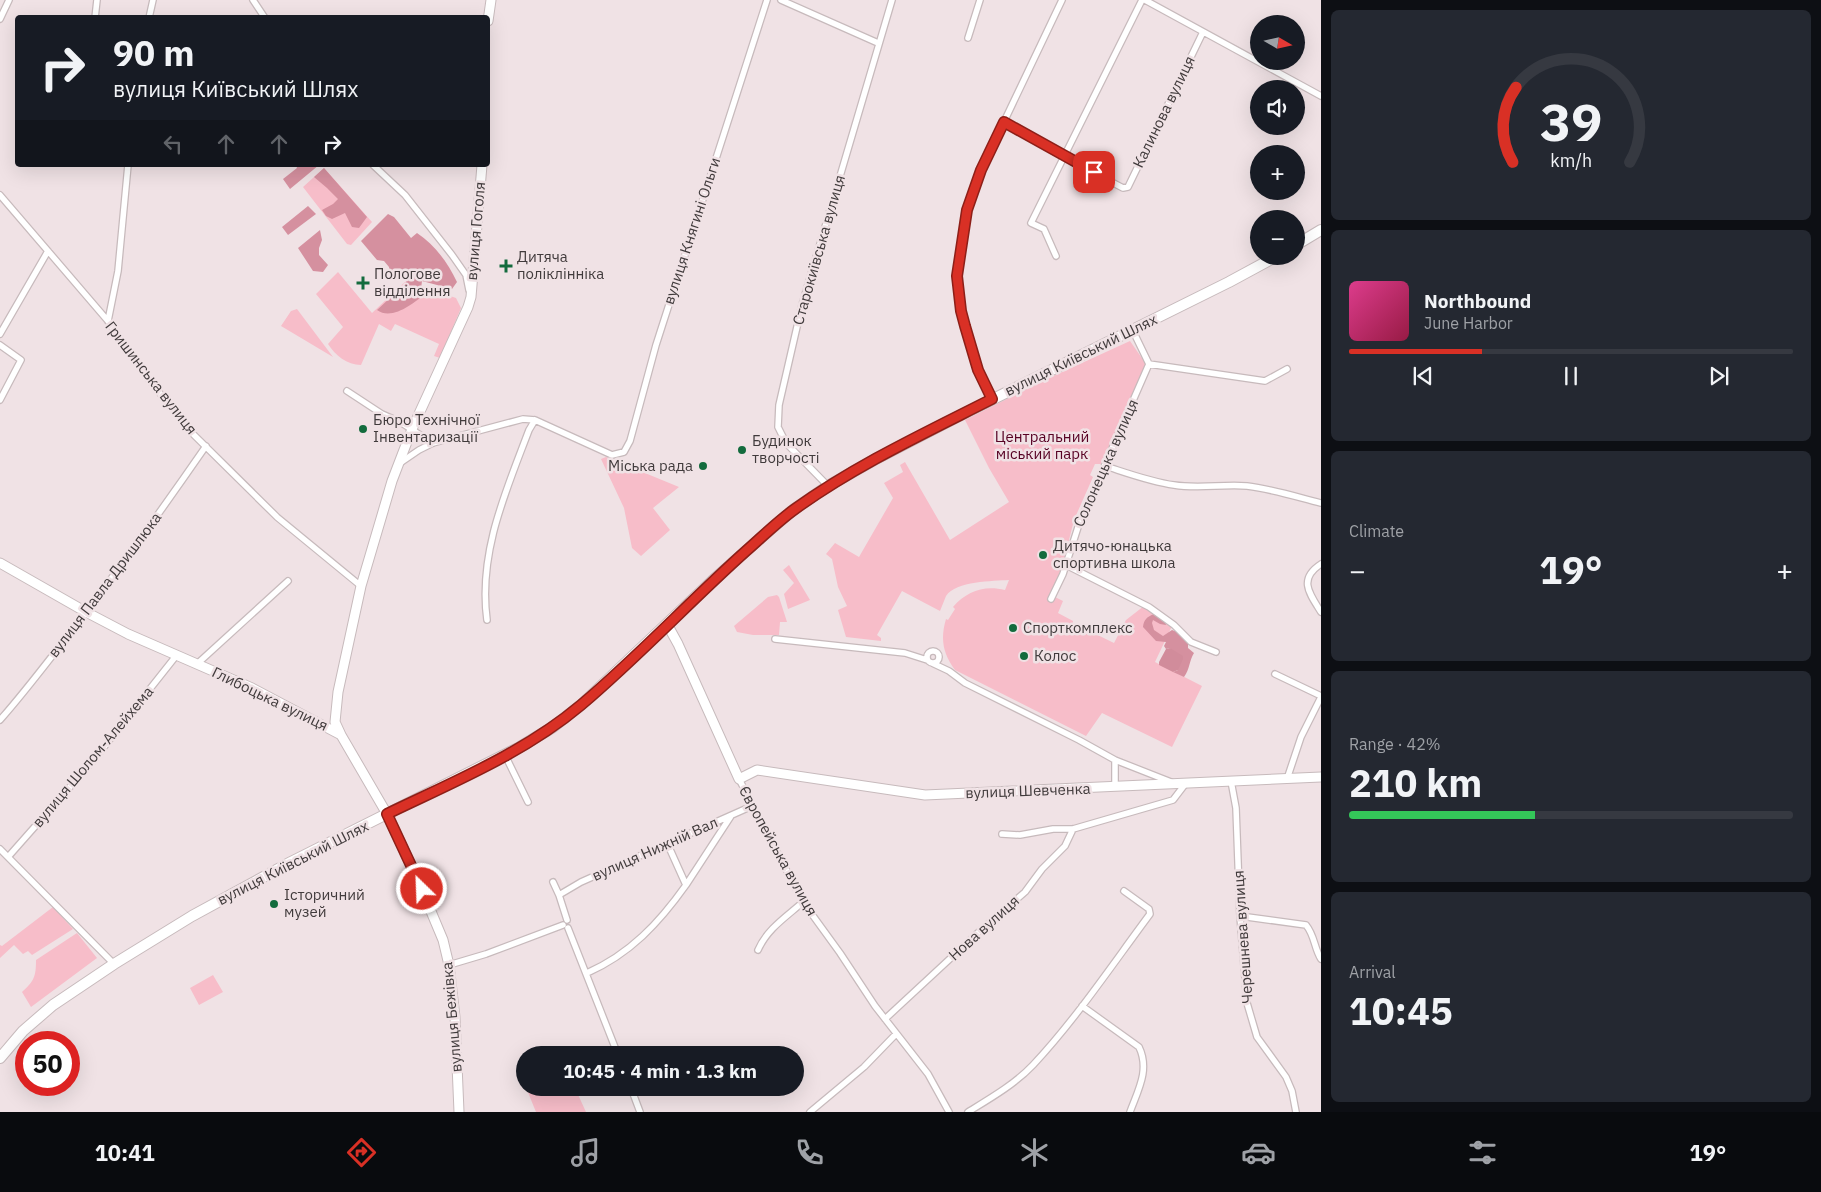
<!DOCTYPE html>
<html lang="en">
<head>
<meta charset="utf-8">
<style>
	:root { --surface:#171b24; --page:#242831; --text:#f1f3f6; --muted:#9ea1a6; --line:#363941; --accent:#d93025 }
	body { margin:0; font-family:"IBM Plex Sans",sans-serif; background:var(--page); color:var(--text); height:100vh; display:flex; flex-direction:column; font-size:19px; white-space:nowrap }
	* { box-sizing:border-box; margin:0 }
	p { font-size:16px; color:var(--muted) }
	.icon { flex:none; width:28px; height:28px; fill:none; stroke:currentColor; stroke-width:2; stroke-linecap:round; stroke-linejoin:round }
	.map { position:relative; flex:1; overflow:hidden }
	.details { display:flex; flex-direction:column; gap:10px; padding:10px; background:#0d0f14; width:500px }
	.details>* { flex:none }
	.guide { position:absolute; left:15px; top:15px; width:475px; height:152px; border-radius:5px; box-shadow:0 5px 20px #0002; background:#171b24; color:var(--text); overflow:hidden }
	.needle { width:32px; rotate:99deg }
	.fabs { position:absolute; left:1250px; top:15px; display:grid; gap:10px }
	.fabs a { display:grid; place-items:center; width:55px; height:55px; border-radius:50%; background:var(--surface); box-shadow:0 5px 20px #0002; font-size:25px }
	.speed { position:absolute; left:15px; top:1031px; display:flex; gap:10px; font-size:25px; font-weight:700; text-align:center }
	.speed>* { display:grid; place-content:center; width:65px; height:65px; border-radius:50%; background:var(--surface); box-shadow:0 5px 20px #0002; line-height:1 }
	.speed .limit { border:8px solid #d22; background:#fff; color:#111 }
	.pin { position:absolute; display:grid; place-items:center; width:42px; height:42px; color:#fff; margin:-21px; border-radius:10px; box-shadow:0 2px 8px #0006 }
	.me { position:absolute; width:55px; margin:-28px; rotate:336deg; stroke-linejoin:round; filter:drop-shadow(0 0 4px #0008) }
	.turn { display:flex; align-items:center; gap:18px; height:105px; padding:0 15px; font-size:22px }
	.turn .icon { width:65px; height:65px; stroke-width:2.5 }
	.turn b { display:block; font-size:35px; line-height:42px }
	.lanes { display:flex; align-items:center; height:48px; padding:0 15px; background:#0003; justify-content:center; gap:25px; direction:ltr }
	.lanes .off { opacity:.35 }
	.big { font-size:38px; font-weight:700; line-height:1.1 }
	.details .card { flex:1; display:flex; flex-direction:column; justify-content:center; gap:8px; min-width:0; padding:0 18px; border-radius:8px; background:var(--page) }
	.details .dial { align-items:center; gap:0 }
	.dial svg { height:130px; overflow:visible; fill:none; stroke:var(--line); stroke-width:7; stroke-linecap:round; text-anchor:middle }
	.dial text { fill:var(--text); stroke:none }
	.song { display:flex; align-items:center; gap:15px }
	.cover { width:60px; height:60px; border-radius:8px; background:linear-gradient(135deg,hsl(330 70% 55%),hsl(340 70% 35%)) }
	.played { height:5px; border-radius:2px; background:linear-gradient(90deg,var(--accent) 30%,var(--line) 30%) }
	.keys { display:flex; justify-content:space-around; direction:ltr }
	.heat { display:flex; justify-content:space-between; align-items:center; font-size:28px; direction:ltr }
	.charge { height:8px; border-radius:4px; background:linear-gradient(90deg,#34c759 42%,var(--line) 0) }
	.trip { position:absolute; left:516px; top:1046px; width:288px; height:50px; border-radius:25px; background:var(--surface); box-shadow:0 5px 20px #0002; font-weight:700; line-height:50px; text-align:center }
	.tab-bar { display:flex; height:80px; justify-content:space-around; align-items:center; background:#090b0e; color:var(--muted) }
	.tab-bar .icon { width:35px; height:35px }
	.tab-bar .current { color:var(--accent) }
	.tab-bar b { font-size:22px; color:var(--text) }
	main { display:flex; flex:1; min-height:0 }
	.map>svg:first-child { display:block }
	.green { fill:#f7bdc9 }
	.forest { fill:#d5909f }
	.water { fill:#d18c9b }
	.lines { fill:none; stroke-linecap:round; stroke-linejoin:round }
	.street-casing { stroke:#c7babc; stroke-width:8 }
	.secondary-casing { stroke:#c7babc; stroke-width:11 }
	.highway-casing { stroke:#c7babc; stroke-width:12 }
	.street { stroke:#fff; stroke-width:5.5 }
	.secondary { stroke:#fff; stroke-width:9 }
	.highway { stroke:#fff; stroke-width:10 }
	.route-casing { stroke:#8d1f18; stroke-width:12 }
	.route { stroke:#d93025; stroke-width:9 }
	.poi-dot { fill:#136b3d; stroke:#f0e2e5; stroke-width:2 }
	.labels { text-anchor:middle; stroke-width:5; stroke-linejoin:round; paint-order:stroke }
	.street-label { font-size:15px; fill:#413b3c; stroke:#f0e2e5 }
	.poi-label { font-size:15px; fill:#413b3c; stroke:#f0e2e5; text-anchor:start }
	.park-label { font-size:15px; fill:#570224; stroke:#f0e2e5 }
</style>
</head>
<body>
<main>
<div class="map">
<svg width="1321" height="1112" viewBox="0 0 1321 1112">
	<rect width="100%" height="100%" fill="#f0e2e5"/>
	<path class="green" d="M324 168 372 222 351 245 347 244 303 187Z
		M338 272 372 313 406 281 456 298 461 308 440 358 434 356 439 344 395 324 391 331 379 324 361 365C347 365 335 355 328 344L343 327 316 294Z
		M297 309 333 357 281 326 291 311Z
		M1130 341 1146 364 1101 464H1095L1090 475 1093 477 1074 520 1063 564 1051 595 1063 601 1058 613 1073 621V623L1114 643 1126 620 1144 606 1172 626 1155 662 1202 686 1172 747 1102 713 1086 736 955 670C943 654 940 639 946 619L948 620 955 609 953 607C967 591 984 585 1005 590L1009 580C993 581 956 581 946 596 944 601 942 606 940 611L902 591 877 635 881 638V641L846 637 838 610 847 606 838 587 832 559 826 554 835 543 859 557 893 498 884 483 903 472 900 465 905 462 950 540 1009 502 989 468 965 420 1049 378Z
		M606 457 679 487 653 508 670 530 641 556 632 548 624 508 601 459Z
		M789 565 810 600 788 609 784 594 794 583 783 570Z
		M777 595 779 597 787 622H780L779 635H753L737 632 734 626 768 597Z
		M53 907 73 929 32 955 28 951 23 954 14 945 0 958V945L2 946Z
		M77 933 97 958 31 1007 22 992C34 981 36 977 36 960Z
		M213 975 223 992 199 1005 190 988Z
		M533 1088H575L586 1112H536L527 1090Z"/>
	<path class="forest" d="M296 165H319L290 189 283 179 297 168Z
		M324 168 367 217 359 228 352 227 345 213 332 219 326 216 322 210 333 204 338 199 327 188 314 177Z
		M308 206 316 214 288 235 282 227Z
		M388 214 394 217 411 238 417 233C435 245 448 263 457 282L452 289 422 281 421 289 425 294C414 303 392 321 377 310L406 283V277L390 273 389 267 384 261 377 260 361 241Z
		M320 230 322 240 319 248V255L328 265 323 272 313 271 298 248Z
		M1154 614 1165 622 1166 625 1160 624 1153 620 1152 623 1154 630 1163 636 1172 630 1177 632 1188 644V648L1194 653C1189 661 1190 669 1184 677L1173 672 1178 670 1170 648 1166 649 1164 646 1166 642 1156 641 1143 627C1144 619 1147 617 1154 614Z"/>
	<path class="water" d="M1170 648 1183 656V659L1178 670 1173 672 1159 665V662L1166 649Z"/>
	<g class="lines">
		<defs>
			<path id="street" d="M253 0 265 18
				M781 0 878 43
				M1145 0 1321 96
				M95 18 97 0
				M149 18 153 0
				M0 19 9 0
				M968 38 980 0
				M1004 122 1064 157 1123 188 1128 187 1203 32
				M373 165 405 195 452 255 466 275 469 290
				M0 195 108 321 146 376 192 433 277 517 361 586
				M1056 256 1044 229 1031 223 1142 0
				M108 321 118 271 128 165
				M0 334 48 251
				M0 345 21 360 0 400
				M1149 364 1265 381 1287 369
				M347 391 382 414 400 422 433 443
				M992 399 978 371 961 311 957 276 967 209 981 170 1062 0
				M400 463 419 450 433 443 523 419 535 420 612 455 624 452 630 441 656 345 767 0
				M1105 466C1127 473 1151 482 1174 485 1198 489 1223 484 1247 486 1272 489 1297 497 1321 503
				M828 486 786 443 778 427 779 405 802 305 892 0
				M1321 564C1298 579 1309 593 1321 612
				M1066 565 1149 607 1174 625 1191 642 1216 652
				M1051 599 1063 574 1079 524 1149 364 1134 333 1135 328
				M487 620C478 553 506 491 529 430L535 420
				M775 639 905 653 927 660
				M927 657a6 6 0 1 1 12 0a6 6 0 1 1-12 0Z
				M932 663 949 671 965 683 1079 740 1115 760V787
				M197 664 288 581
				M1275 674 1319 695 1321 697 1301 737 1287 779
				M0 720C24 693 45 665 67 637 115 575 161 511 206 446
				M505 755 528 802
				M1115 760 1171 782
				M739 779 803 902 840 953 875 1006 928 1074 949 1112
				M1231 781 1236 808 1240 916 1247 1003 1257 1037 1286 1077 1292 1091 1296 1112
				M1002 834 1020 835 1053 829H1073L1173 800 1186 783
				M0 849 114 964
				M8 857 92 762 176 656
				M553 882 559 895 567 920
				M686 885 731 816
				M559 895 581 882 752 806
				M1240 916 1306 925C1315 936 1314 948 1321 959
				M568 928 618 1055
				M758 950C767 929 786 917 803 902
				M449 965 486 954 563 925
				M587 973C630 954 659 923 686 885L668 845
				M1082 1006 1139 1047C1150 1070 1138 1090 1130 1112
				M885 1019 981 930 1025 892 1042 869 1065 846 1073 829
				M631 1088 640 1112
				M810 1112 864 1067 896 1034
				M968 1112C991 1098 1015 1084 1033 1065 1076 1019 1112 965 1150 914L1149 909 1124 891"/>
			<path id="secondary" d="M488 21 491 0
				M0 563 86 612 128 634 252 688 341 735 387 814 417 878 443 940 449 965 455 1017 459 1112
				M667 624 678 644 739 779 757 770 925 795 1321 777
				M341 735 335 722 338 692 361 586 382 515 392 481 412 429 468 307 471 297 482 165"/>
			<path id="highway" d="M1296 245 1321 230
				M0 1058 23 1031 53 1005 114 964 192 916 291 862 520 747 553 727 581 705 712 581 763 536 793 510 828 486 874 460 957 417 1229 282 1277 256"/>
		</defs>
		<use href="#street" class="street-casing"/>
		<use href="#secondary" class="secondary-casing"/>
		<use href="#highway" class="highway-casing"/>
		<use href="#street" class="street"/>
		<use href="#secondary" class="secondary"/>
		<use href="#highway" class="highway"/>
	</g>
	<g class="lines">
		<defs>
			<path id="route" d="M422 889 387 814C453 782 524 753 581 705 638 657 690 601 746 551 762 537 778 521 795 509 856 465 925 433 992 399L978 370 965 326 961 311 957 276 967 210 981 170 1004 122 1094 172"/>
		</defs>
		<use href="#route" class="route-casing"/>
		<use href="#route" class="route"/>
	</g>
	<g class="poi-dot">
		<path d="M503.5 258.5h5v5h5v5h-5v5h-5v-5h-5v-5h5z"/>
		<path d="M360.5 275.5h5v5h5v5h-5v5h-5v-5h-5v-5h5z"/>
		<circle cx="363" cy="429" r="5"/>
		<circle cx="742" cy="450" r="5"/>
		<circle cx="703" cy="466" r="5"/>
		<circle cx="1043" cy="555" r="5"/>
		<circle cx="1013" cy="628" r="5"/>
		<circle cx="1024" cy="656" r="5"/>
		<circle cx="274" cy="904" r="5"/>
	</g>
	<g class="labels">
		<g class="street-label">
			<text transform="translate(1164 112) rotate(-64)" y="5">Калинова вулиця</text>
			<text transform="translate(476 231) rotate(-85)" y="5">вулиця Гоголя</text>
			<text transform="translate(692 231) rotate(-72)" y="5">вулиця Княгині Ольги</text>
			<text transform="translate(819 250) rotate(-74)" y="5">Старокиївська вулиця</text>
			<text transform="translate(1081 355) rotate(-26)" y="5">вулиця Київський Шлях</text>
			<text transform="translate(151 378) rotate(52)" y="5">Гришинська вулиця</text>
			<text transform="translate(1106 463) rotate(-66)" y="5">Солонецька вулиця</text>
			<text transform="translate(105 585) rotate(-53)" y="5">вулиця Павла Дришлюка</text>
			<text transform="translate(270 699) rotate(26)" y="5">Глибоцька вулиця</text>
			<text transform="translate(93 757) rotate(-50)" y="5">вулиця Шолом-Алейхема</text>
			<text transform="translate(1028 791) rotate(-2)" y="5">вулиця Шевченка</text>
			<text transform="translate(655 849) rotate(-24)" y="5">вулиця Нижній Вал</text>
			<text transform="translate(778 851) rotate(61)" y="5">Європейська вулиця</text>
			<text transform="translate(293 863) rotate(-27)" y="5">вулиця Київський Шлях</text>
			<text transform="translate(984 928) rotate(-42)" y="5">Нова вулиця</text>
			<text transform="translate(1243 937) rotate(-94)" y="5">Черешнева вулиця</text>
			<text transform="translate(452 1017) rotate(-95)" y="5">вулиця Бежівка</text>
		</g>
		<g class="poi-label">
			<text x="517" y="262">Дитяча<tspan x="517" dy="17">поліклінніка</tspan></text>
			<text x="374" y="279">Пологове<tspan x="374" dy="17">відділення</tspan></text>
			<text x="373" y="425">Бюро Технічної<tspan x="373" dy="17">Інвентаризації</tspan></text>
			<text x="752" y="446">Будинок<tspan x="752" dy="17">творчості</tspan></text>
			<text x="693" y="471" text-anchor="end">Міська рада</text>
			<text x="1053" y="551">Дитячо-юнацька<tspan x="1053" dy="17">спортивна школа</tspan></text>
			<text x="1023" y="633">Спорткомплекс</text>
			<text x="1034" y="661">Колос</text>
			<text x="284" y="900">Історичний<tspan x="284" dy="17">музей</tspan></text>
		</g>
		<g class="park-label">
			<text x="1042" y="442">Центральний<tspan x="1042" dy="17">міський парк</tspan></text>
		</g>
	</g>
</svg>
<div class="fabs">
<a><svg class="needle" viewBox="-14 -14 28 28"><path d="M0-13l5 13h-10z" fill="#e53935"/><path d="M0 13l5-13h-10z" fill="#9ea1a6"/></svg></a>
<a><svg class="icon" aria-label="sound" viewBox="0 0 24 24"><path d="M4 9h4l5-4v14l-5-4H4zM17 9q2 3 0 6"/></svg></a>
<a>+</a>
<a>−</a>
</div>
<div class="speed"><div class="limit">50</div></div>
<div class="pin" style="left:1094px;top:172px;background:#d93025"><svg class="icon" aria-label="arrive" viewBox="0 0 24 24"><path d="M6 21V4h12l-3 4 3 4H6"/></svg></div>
<svg class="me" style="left:422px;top:889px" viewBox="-20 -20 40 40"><circle r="17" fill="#d93025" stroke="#fff" stroke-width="3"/><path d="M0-11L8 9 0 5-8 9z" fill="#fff"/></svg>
<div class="trip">10:45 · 4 min · 1.3 km</div>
<div class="guide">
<div class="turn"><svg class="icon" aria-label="right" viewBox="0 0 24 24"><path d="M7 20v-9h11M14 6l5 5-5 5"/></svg><div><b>90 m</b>вулиця Київський Шлях</div></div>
<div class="lanes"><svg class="icon off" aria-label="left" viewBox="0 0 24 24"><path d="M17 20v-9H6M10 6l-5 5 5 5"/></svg><svg class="icon off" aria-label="ahead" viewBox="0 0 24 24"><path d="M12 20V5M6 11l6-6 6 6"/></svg><svg class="icon off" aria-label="ahead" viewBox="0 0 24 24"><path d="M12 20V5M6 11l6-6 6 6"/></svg><svg class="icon" aria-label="right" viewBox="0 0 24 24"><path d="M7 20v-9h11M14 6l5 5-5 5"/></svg></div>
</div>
</div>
<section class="details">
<div class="card dial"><svg viewBox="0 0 100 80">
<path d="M14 69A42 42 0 1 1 86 69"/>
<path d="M14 69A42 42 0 0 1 16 23" stroke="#d93025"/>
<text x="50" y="56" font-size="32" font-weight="700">39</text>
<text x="50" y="72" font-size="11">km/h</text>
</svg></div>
<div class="card">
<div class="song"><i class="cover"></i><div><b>Northbound</b><p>June Harbor</p></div></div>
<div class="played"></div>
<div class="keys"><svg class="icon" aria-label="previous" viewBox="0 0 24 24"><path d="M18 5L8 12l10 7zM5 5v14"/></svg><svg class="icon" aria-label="pause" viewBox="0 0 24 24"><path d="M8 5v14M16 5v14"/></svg><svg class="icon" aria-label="next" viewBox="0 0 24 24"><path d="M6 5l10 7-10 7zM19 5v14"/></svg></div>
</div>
<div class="card"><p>Climate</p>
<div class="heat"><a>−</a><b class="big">19°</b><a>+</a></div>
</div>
<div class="card"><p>Range · 42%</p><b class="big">210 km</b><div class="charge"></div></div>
<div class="card"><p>Arrival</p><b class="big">10:45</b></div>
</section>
</main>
<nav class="tab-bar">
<b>10:41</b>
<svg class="icon current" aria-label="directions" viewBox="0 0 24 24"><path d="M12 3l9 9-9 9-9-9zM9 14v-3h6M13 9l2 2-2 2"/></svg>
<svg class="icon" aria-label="music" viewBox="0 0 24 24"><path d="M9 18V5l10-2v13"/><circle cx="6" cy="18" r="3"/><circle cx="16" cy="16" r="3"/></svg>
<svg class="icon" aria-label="phone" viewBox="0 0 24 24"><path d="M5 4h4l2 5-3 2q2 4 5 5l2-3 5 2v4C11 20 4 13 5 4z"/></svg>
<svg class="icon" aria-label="climate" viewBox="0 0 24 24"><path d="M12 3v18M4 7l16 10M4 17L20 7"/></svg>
<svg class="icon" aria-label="car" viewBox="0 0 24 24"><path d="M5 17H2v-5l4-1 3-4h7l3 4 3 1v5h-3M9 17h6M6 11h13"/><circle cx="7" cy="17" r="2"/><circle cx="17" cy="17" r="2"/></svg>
<svg class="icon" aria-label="filters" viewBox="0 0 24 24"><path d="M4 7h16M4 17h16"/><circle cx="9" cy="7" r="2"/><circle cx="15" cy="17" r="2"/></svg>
<b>19°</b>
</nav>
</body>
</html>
